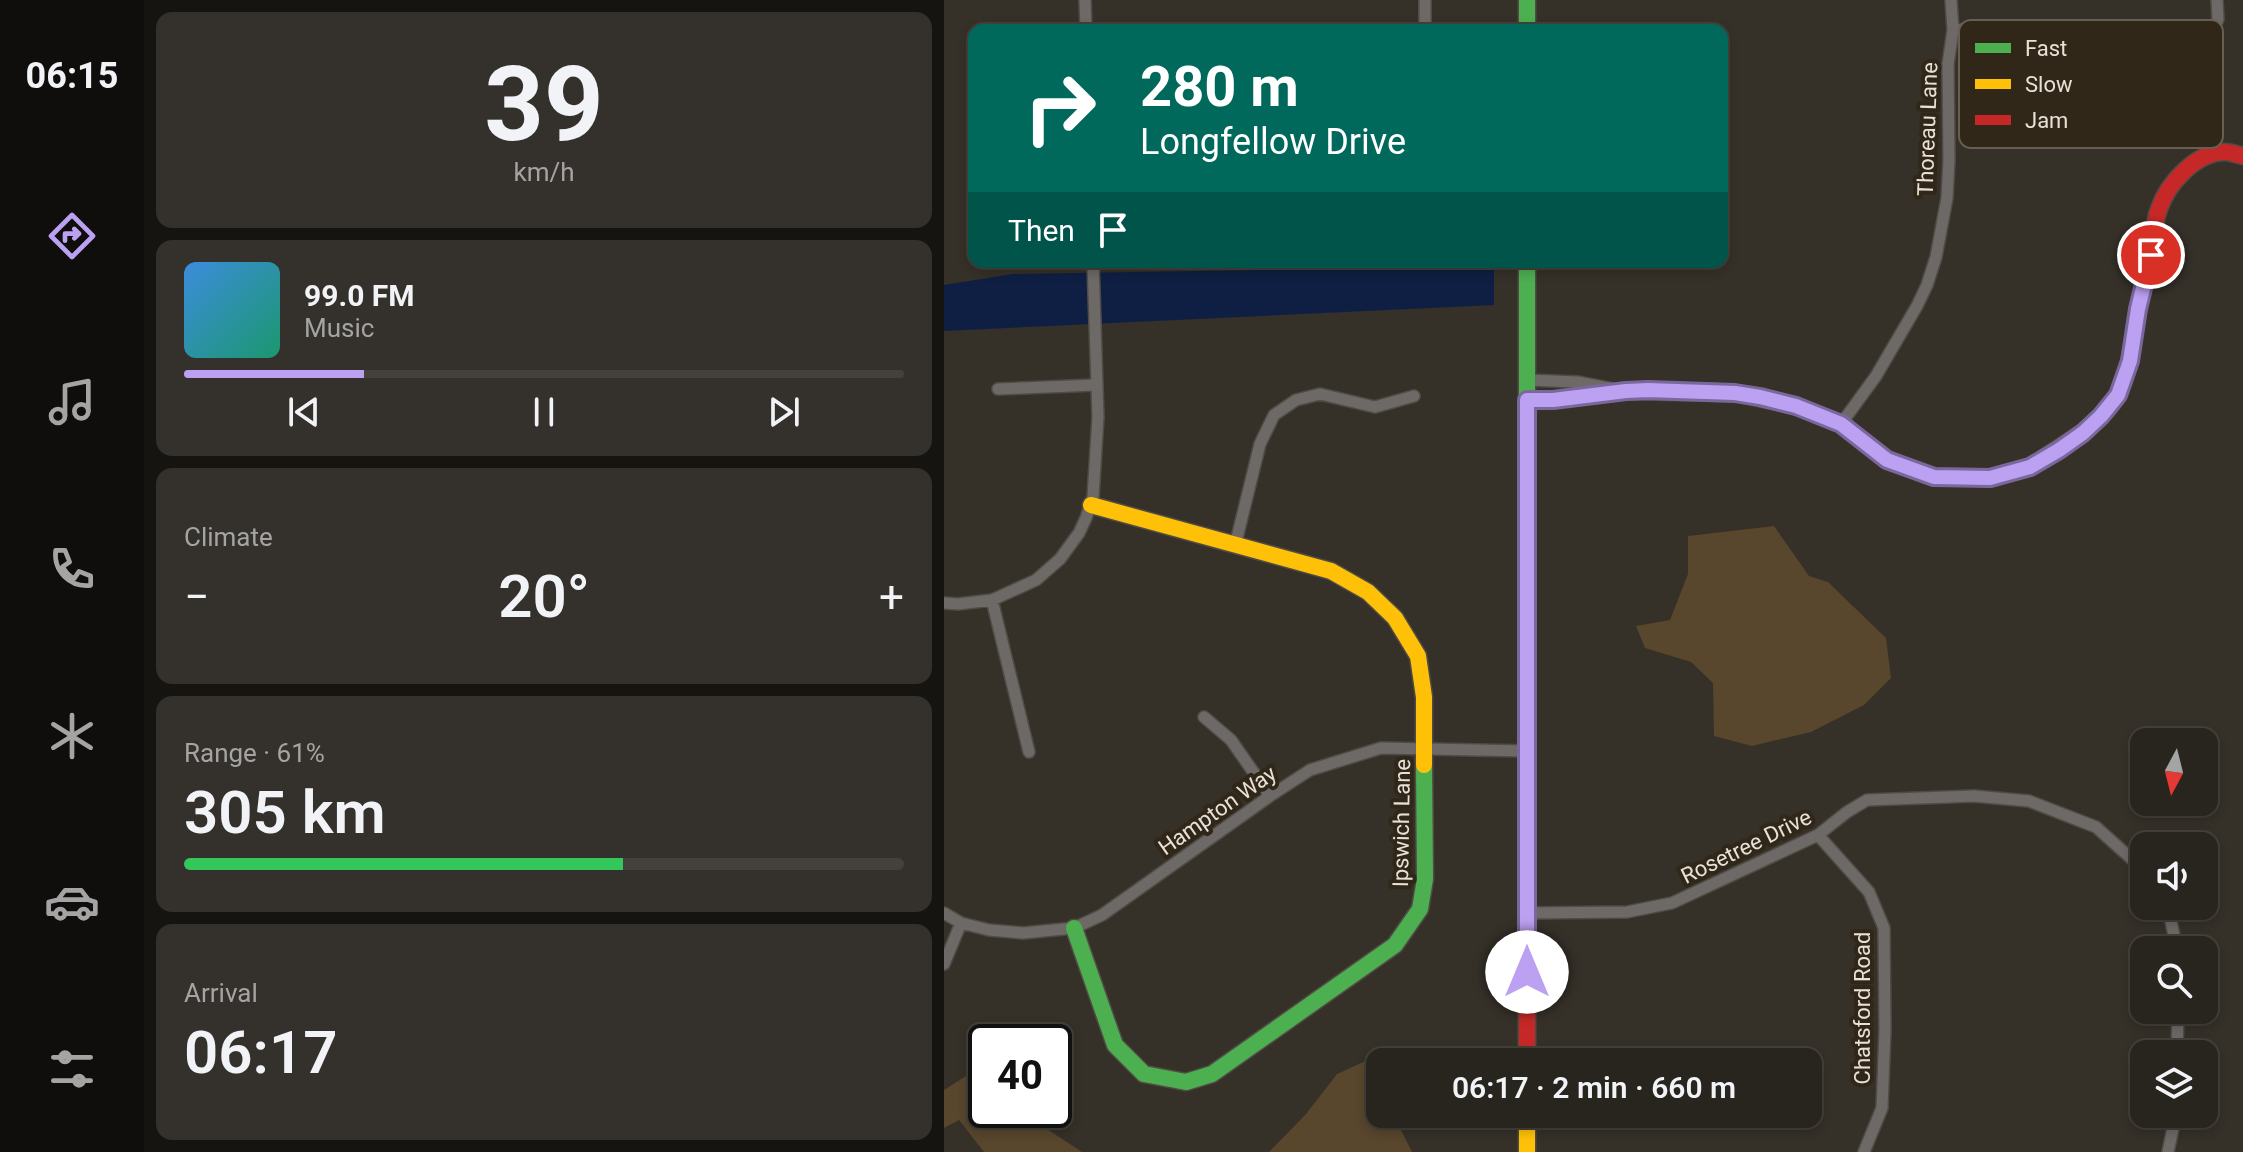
<!DOCTYPE html>
<html lang="en">
<head>
<meta charset="utf-8">
<style>
	:root { --surface:#28241e; --page:#34302b; --text:#f1f3f6; --muted:#a5a4a4; --line:#44413c; --accent:#bca0f2 }
	body { margin:0; font-family:Roboto,sans-serif; background:var(--page); color:var(--text); height:100vh; display:flex; flex-direction:column; font-size:30px; white-space:nowrap }
	* { box-sizing:border-box; margin:0 }
	p { font-size:26px; color:var(--muted) }
	.icon { flex:none; width:44px; height:44px; fill:none; stroke:currentColor; stroke-width:2; stroke-linecap:round; stroke-linejoin:round }
	.map { position:relative; flex:1; overflow:hidden }
	.details { display:flex; flex-direction:column; gap:12px; padding:12px; background:#161410; width:800px }
	.details>* { flex:none }
	.banner { position:absolute; left:24px; top:24px; width:760px; height:244px; border-radius:16px; box-shadow:0 4px 12px #0003,0 0 0 2px var(--line); background:#00695c; color:#fff; overflow:hidden }
	.needle { width:52px; rotate:187deg }
	.controls { position:absolute; left:1186px; top:728px; display:grid; gap:16px }
	.controls a { display:grid; place-items:center; width:88px; height:88px; border-radius:16px; background:var(--surface); box-shadow:0 4px 12px #0003,0 0 0 2px var(--line); font-size:40px }
	.speed { position:absolute; left:24px; top:1024px; display:flex; gap:16px; font-size:40px; font-weight:700; text-align:center }
	.speed>* { display:grid; place-content:center; width:104px; height:104px; border-radius:50%; background:var(--surface); box-shadow:0 4px 12px #0003,0 0 0 2px var(--line); line-height:1 }
	.speed .limit { border:4px solid #111; border-radius:12px; background:#fff; color:#111 }
	.pin { position:absolute; display:grid; place-items:center; width:68px; height:68px; color:#fff; margin:-34px; border:4px solid #fff; border-radius:50%; box-shadow:0 2px 8px #0007 }
	.me { position:absolute; width:88px; margin:-44px; rotate:0deg; stroke-linejoin:round; filter:drop-shadow(0 0 6px #0008) }
	.turn { display:flex; align-items:center; gap:28px; height:168px; padding:0 40px; font-size:36px }
	.turn .icon { width:104px; height:104px; stroke-width:2.5 }
	.turn b { display:block; font-size:56px; line-height:68px }
	.then { display:flex; align-items:center; height:76px; padding:0 40px; background:#0003; gap:16px; font-size:30px }
	.big { font-size:60px; font-weight:600; line-height:1.1 }
	.details .tile { flex:1; display:flex; flex-direction:column; justify-content:center; gap:12px; min-width:0; padding:0 28px; border-radius:16px; background:var(--page) }
	.details .dial { align-items:center; gap:0 }
	.dial b { font-size:104px; line-height:1 }
	.song { display:flex; align-items:center; gap:24px }
	.cover { width:96px; height:96px; border-radius:12px; background:linear-gradient(135deg,hsl(210 70% 55%),hsl(160 70% 35%)) }
	.played { height:8px; border-radius:4px; background:linear-gradient(90deg,var(--accent) 25%,var(--line) 25%) }
	.keys { display:flex; justify-content:space-around; direction:ltr }
	.heat { display:flex; justify-content:space-between; align-items:center; font-size:44px; direction:ltr }
	.charge { height:12px; border-radius:6px; background:linear-gradient(90deg,#34c759 61%,var(--line) 0) }
	.trip { position:absolute; left:422px; top:1048px; width:456px; height:80px; border-radius:16px; background:var(--surface); box-shadow:0 4px 12px #0003,0 0 0 2px var(--line); font-weight:600; line-height:80px; text-align:center }
	main { display:flex; flex:1; min-height:0 }
	.tabs { display:flex; flex-direction:column; width:144px; justify-content:space-around; align-items:center; background:#100e0c; color:var(--muted) }
	.tabs .icon { width:56px; height:56px }
	.tabs .active { color:var(--accent) }
	.tabs b { font-size:36px; color:var(--text) }
	.map>svg:first-child { display:block }
	.green { fill:#58462d }
	.water { fill:#0f1f43 }
	.lines { fill:none; stroke-linecap:round; stroke-linejoin:round }
	.street-casing { stroke:#514b45; stroke-width:14 }
	.fast-casing { stroke:#514b45; stroke-width:19 }
	.slow-casing { stroke:#514b45; stroke-width:19 }
	.jam-casing { stroke:#514b45; stroke-width:19 }
	.street { stroke:#6c6967; stroke-width:11 }
	.fast { stroke:#4caf50; stroke-width:16 }
	.slow { stroke:#ffc107; stroke-width:16 }
	.jam { stroke:#c62828; stroke-width:16 }
	.route-casing { stroke:#7a689d; stroke-width:20 }
	.route { stroke:#bca0f2; stroke-width:14 }
	.labels { text-anchor:middle; stroke-width:8; stroke-linejoin:round; paint-order:stroke }
	.street-label { font-size:22px; fill:#e8e1d8; stroke:#312719 }
	.key { fill:#312719; stroke:#685f52; stroke-width:2 }
	.key-label { font-size:22px; fill:#e8e1d8 }
</style>
</head>
<body>
<main>
<nav class="tabs">
<b>06:15</b>
<svg class="icon active" aria-label="directions" viewBox="0 0 24 24"><path d="M12 3l9 9-9 9-9-9zM9 14v-3h6M13 9l2 2-2 2"/></svg>
<svg class="icon" aria-label="music" viewBox="0 0 24 24"><path d="M9 18V5l10-2v13"/><circle cx="6" cy="18" r="3"/><circle cx="16" cy="16" r="3"/></svg>
<svg class="icon" aria-label="phone" viewBox="0 0 24 24"><path d="M5 4h4l2 5-3 2q2 4 5 5l2-3 5 2v4C11 20 4 13 5 4z"/></svg>
<svg class="icon" aria-label="climate" viewBox="0 0 24 24"><path d="M12 3v18M4 7l16 10M4 17L20 7"/></svg>
<svg class="icon" aria-label="car" viewBox="0 0 24 24"><path d="M5 17H2v-5l4-1 3-4h7l3 4 3 1v5h-3M9 17h6M6 11h13"/><circle cx="7" cy="17" r="2"/><circle cx="17" cy="17" r="2"/></svg>
<svg class="icon" aria-label="filters" viewBox="0 0 24 24"><path d="M4 7h16M4 17h16"/><circle cx="9" cy="7" r="2"/><circle cx="15" cy="17" r="2"/></svg>
</nav>
<section class="details">
<div class="tile dial"><b>39</b><p>km/h</p></div>
<div class="tile">
<div class="song"><i class="cover"></i><div><b>99.0 FM</b><p>Music</p></div></div>
<div class="played"></div>
<div class="keys"><svg class="icon" aria-label="previous" viewBox="0 0 24 24"><path d="M18 5L8 12l10 7zM5 5v14"/></svg><svg class="icon" aria-label="pause" viewBox="0 0 24 24"><path d="M8 5v14M16 5v14"/></svg><svg class="icon" aria-label="next" viewBox="0 0 24 24"><path d="M6 5l10 7-10 7zM19 5v14"/></svg></div>
</div>
<div class="tile"><p>Climate</p>
<div class="heat"><a>−</a><b class="big">20°</b><a>+</a></div>
</div>
<div class="tile"><p>Range · 61%</p><b class="big">305 km</b><div class="charge"></div></div>
<div class="tile"><p>Arrival</p><b class="big">06:17</b></div>
</section>
<div class="map">
<svg width="1299" height="1152" viewBox="0 0 1299 1152">
	<rect width="100%" height="100%" fill="#353028"/>
	<path class="green" d="M830 526 865 576 884 582 942 638 947 678 920 705 867 732 808 746 770 736 769 683 747 662 701 648 692 626 726 620 744 574V536Z
		M446 1050 464 1062H436V1114H449L468 1152H325L362 1114 393 1074Z
		M39 1065 42 1068V1110H82L97 1125 138 1152H40L15 1120 0 1128V1090Z"/>
	<path class="water" d="M550 266V305L0 331V285L69 274Z"/>
	<g class="lines">
		<defs>
			<path id="street" d="M141 0 142 30
				M481 0V30
				M1009 30C1042 29 1075 32 1108 33 1159 36 1211 39 1261 53
				M1263 156 1262 147 1253 126 1261 82V53L1274 19 1273 0
				M583 380 634 382 670 389
				M54 389 152 385
				M897 424 932 376 973 306 983 285 992 257 1003 198 1005 160 1004 64 1009 30 1007 0
				M291 546 316 444 330 415 352 400 376 394 431 407 470 396
				M48 600 85 752
				M0 603 14 604 48 600 92 580 116 559 135 533 142 518 149 497 154 417 149 262
				M260 717 287 740 326 796
				M874 835 925 892 940 928 941 1030 938 1108 920 1152
				M1220 906 1227 921 1233 950
				M0 913 17 923 45 930 79 933 130 928 158 915 326 796 366 770 437 748 583 751
				M583 913 683 912 728 903 874 835 903 812 923 800 1030 796 1085 801 1152 827 1200 870
				M0 964 17 923
				M1233 1054 1234 1010
				M1224 1152 1232 1114"/>
			<path id="fast" d="M583 0V30
				M583 262V533
				M583 400H609L682 391 791 393 852 406 897 424 943 460 990 477 1046 478 1086 467 1127 440
				M130 928 171 1045 200 1074 242 1082 268 1074 451 945 476 909 481 879 480 765"/>
			<path id="slow" d="M147 505 387 571 424 592 451 618 474 656 480 697V765
				M583 1114V1152"/>
			<path id="jam" d="M1127 440C1145 429 1165 412 1175 393 1187 367 1189 338 1194 310 1197 292 1203 275 1207 257 1210 241 1209 224 1215 209 1224 183 1252 152 1281 152 1287 152 1294 155 1299 156
				M583 533V1062"/>
		</defs>
		<use href="#street" class="street-casing"/>
		<use href="#fast" class="fast-casing"/>
		<use href="#slow" class="slow-casing"/>
		<use href="#jam" class="jam-casing"/>
		<use href="#street" class="street"/>
		<use href="#fast" class="fast"/>
		<use href="#slow" class="slow"/>
		<use href="#jam" class="jam"/>
	</g>
	<g class="lines">
		<defs>
			<path id="route" d="M583 972V400H609L682 391 704 390 791 393 816 397 852 406 897 424 943 460 990 477 1046 478 1086 467 1115 450 1139 433 1157 416 1174 395 1186 361 1194 309 1207 255"/>
		</defs>
		<use href="#route" class="route-casing"/>
		<use href="#route" class="route"/>
	</g>
	<g class="labels">
		<g class="street-label">
			<text transform="translate(983 129) rotate(-88)" y="8">Thoreau Lane</text>
			<text transform="translate(273 810) rotate(-35)" y="8">Hampton Way</text>
			<text transform="translate(457 823) rotate(-89)" y="8">Ipswich Lane</text>
			<text transform="translate(802 846) rotate(-26)" y="8">Rosetree Drive</text>
			<text transform="translate(918 1008) rotate(-90)" y="8">Chatsford Road</text>
		</g>
	</g>
	<rect x="1015" y="20" width="264" height="128" rx="12" class="key"/>
	<rect x="1031" y="43" width="36" height="10" fill="#4caf50"/>
	<rect x="1031" y="79" width="36" height="10" fill="#ffc107"/>
	<rect x="1031" y="115" width="36" height="10" fill="#c62828"/>
	<g class="key-label">
		<text x="1081" y="56">Fast</text>
		<text x="1081" y="92">Slow</text>
		<text x="1081" y="128">Jam</text>
	</g>
</svg>
<div class="controls">
<a><svg class="needle" viewBox="-14 -14 28 28"><path d="M0-13l5 13h-10z" fill="#e53935"/><path d="M0 13l5-13h-10z" fill="#a5a4a4"/></svg></a>
<a><svg class="icon" aria-label="sound" viewBox="0 0 24 24"><path d="M4 9h4l5-4v14l-5-4H4zM17 9q2 3 0 6"/></svg></a>
<a><svg class="icon" aria-label="search" viewBox="0 0 24 24"><circle cx="10" cy="10" r="6"/><path d="M15 15l6 6"/></svg></a>
<a><svg class="icon" aria-label="layers" viewBox="0 0 24 24"><path d="M12 4l9 5-9 5-9-5zM3 14l9 5 9-5"/></svg></a>
</div>
<div class="speed"><div class="limit">40</div></div>
<div class="pin" style="left:1207px;top:255px;background:#d93025"><svg class="icon" aria-label="arrive" viewBox="0 0 24 24"><path d="M6 21V4h12l-3 4 3 4H6"/></svg></div>
<svg class="me" style="left:583px;top:972px" viewBox="-20 -20 40 40"><circle r="19" fill="#fff"/><path d="M0-13L10 11 0 6-10 11z" fill="#bca0f2"/></svg>
<div class="trip">06:17 · 2 min · 660 m</div>
<div class="banner">
<div class="turn"><svg class="icon" aria-label="right" viewBox="0 0 24 24"><path d="M7 20v-9h11M14 6l5 5-5 5"/></svg><div><b>280 m</b>Longfellow Drive</div></div>
<div class="then">Then<svg class="icon" aria-label="arrive" viewBox="0 0 24 24"><path d="M6 21V4h12l-3 4 3 4H6"/></svg></div>
</div>
</div>
</main>
</body>
</html>
